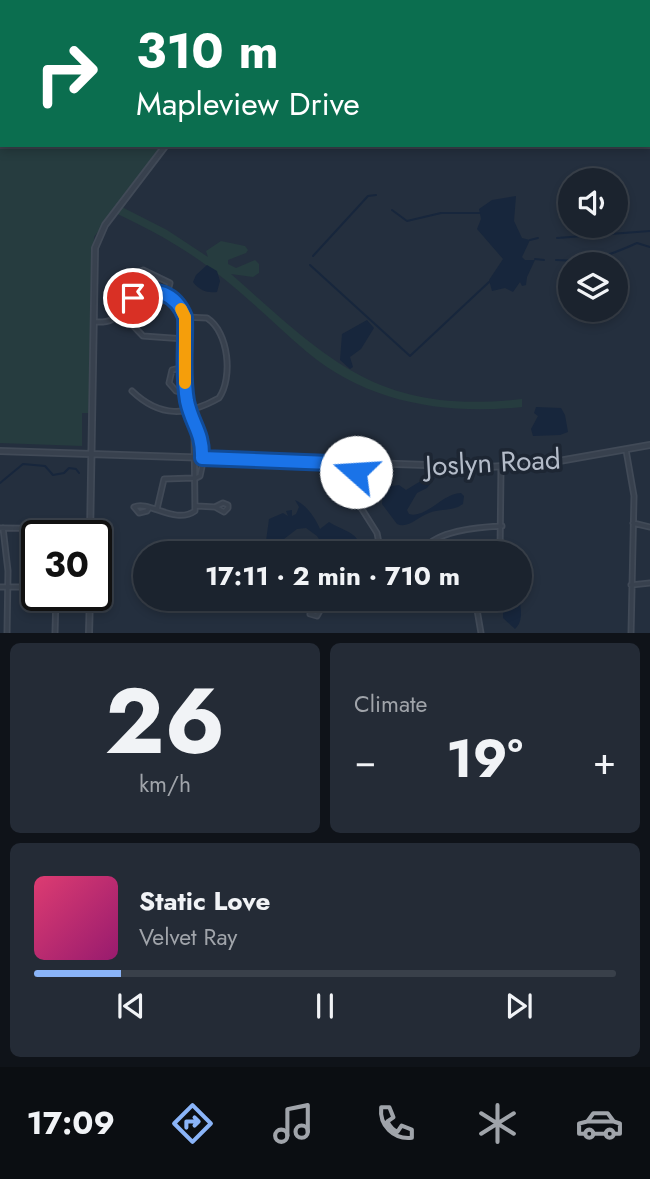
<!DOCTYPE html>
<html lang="en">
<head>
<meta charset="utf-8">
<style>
	:root { --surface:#1b232e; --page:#242b36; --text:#f1f3f6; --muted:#a0a4aa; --line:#39404a; --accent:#8ab4f8 }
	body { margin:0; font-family:Jost,sans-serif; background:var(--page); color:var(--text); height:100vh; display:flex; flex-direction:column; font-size:26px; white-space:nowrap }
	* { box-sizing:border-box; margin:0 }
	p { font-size:23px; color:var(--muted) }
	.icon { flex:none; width:38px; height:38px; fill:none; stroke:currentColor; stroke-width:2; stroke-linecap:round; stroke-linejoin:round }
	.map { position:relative; height:633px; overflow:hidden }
	.side { display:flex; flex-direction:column; gap:10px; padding:10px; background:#0f1319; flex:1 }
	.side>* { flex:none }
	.guide { position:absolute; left:0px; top:0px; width:651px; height:147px; box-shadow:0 4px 10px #0003,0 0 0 2px var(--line); background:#0b6e4f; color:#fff; overflow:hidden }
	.fabs { position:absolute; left:558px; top:168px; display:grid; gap:14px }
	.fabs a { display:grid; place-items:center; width:70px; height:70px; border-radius:50%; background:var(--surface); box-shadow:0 4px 10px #0003,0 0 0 2px var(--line); font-size:35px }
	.speed { position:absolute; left:21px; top:520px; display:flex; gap:14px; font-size:35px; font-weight:700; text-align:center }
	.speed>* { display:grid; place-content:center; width:91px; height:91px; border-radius:50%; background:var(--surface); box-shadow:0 4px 10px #0003,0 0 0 2px var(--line); line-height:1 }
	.speed .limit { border:4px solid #111; border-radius:10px; background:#fff; color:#111 }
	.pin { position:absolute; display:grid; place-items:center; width:60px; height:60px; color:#fff; margin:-30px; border:4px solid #fff; border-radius:50%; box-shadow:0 2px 7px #0007 }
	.me { position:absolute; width:77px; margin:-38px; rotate:289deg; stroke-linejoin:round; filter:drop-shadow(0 0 5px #0008) }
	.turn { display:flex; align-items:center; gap:24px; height:147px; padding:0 21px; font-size:32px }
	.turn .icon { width:91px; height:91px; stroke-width:2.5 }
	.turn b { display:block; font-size:49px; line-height:60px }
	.big { font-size:52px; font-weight:700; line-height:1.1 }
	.side .tile { flex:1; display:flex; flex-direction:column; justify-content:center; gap:10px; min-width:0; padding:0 24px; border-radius:10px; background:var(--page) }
	.side .dial { align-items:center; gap:0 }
	.dial b { font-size:91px; line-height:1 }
	.song { display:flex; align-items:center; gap:21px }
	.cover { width:84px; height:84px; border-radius:10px; background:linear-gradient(135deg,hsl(340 70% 55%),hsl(320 70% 35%)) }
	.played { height:7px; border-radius:4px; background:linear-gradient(90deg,var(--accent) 15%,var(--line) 15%) }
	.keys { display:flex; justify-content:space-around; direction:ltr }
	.heat { display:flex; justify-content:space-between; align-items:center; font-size:38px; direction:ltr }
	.side .tiles { flex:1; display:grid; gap:10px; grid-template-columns:1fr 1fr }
	.tile:last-child { grid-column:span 2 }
	.trip { position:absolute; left:133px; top:541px; width:399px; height:70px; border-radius:35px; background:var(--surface); box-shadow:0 4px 10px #0003,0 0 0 2px var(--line); font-weight:700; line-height:70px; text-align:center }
	.dock { display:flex; height:112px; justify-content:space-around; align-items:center; background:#0b0e12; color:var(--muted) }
	.dock .icon { width:49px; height:49px }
	.dock .current { color:var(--accent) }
	.dock b { font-size:32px; color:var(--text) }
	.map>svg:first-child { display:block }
	.green { fill:#263c3f }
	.water { fill:#17263c }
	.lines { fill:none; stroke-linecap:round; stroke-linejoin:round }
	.stream { stroke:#17263c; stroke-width:2 }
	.minor-casing { stroke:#414a57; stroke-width:7 }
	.tertiary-casing { stroke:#414a57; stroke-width:8 }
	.minor { stroke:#38414e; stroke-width:3.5 }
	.tertiary { stroke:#38414e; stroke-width:4.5 }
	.route-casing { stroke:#114b97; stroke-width:18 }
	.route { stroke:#1a73e8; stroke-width:12 }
	.slow { stroke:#f59e0b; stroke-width:12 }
	.labels { text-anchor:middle; stroke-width:7; stroke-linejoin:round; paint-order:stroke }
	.street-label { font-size:28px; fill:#b4bcc9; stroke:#1d2633 }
</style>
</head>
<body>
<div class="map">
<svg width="650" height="633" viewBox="0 0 650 633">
	<rect width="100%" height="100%" fill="#242f3e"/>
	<path class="green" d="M0 0H431L2 2V145H163L118 205 167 230 208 257 206 251 221 241 245 246 248 250 246 253 228 260V264L236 268 255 260 259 264V273L253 277 231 274C330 362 380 415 522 399V407C445 415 368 403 307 352 275 325 247 296 214 271 183 247 148 228 113 212L94 237 90 413H82V446L0 443Z"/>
	<path class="water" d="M516 196 514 221 522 238 530 240 522 257 525 260H535L527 277 526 285 522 286 520 282 513 292 505 288 492 291 489 280 503 259 477 229 481 219 479 209 492 200Z
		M207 265 217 271 220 281 217 292C207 293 200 291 193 282L196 275Z
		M367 320 374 328 361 349 350 357 353 367 350 369 340 360 342 334Z
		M536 407 561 408 565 415 568 432 560 435 533 436 531 429 538 416 534 413Z
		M429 476 435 478 427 488 417 493 407 510 409 514C426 519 443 493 461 493L464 496 463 504C452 512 441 508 429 513 418 517 408 529 397 524L382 504 384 487 399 485 406 490Z
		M295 500C306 504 316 519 320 529L329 522C343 531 363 533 360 553H327L317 536 306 528 297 529 284 539 266 541 269 519 283 513 288 516 286 511 292 510V516L296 514 299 507Z
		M520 578 525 583C523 588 519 595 520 601 521 611 523 622 515 629L503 618V599L520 598Z"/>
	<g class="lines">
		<path class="stream" d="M15 0 16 2
			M392 210 407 221 441 213H480
			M557 238 650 231
			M530 240 538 238
			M313 256 368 196 376 195
			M535 259 544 260
			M556 260C591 262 606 257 637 243L650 247
			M310 265 410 356 489 282
			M0 483 23 464 45 466 53 475 64 473 69 468 76 469 79 473"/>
		<defs>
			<path id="minor" d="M135 297 125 286V280L143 270 170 283 167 294
				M121 313 143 336 185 339
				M94 322C99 322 105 323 111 320 122 315 126 304 135 297 155 281 177 298 185 317 186 340 182 364 185 388 189 420 210 442 200 476L194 479
				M185 367 172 370 169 383 176 391 186 394
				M132 391C160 418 187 416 219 398 233 378 229 332 207 318L185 317
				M626 450 634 496 631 633
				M356 464 358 503 377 533 381 553
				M332 483 356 484
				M197 506 215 507 224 512 228 508V505L223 503 215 507
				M149 508 147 511 139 513 134 507C149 500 175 525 195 511L194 426
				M157 509 164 479 193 478
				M633 523 650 527
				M0 528 91 529
				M3 528 8 571 7 633
				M422 553C431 531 479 527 502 526
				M500 553 501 467
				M631 585 650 583
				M0 587H37
				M475 598 481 633
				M320 608 313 606 310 614 317 616 327 598
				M55 633 56 595"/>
			<path id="tertiary" d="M243 2 244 0
				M0 451 487 467 542 464 650 445
				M90 536 95 248 105 225 166 145
				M89 633 90 595"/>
		</defs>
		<use href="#minor" class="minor-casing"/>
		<use href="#tertiary" class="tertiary-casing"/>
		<use href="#minor" class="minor"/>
		<use href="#tertiary" class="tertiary"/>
	</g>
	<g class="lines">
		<defs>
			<path id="route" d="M133 298C154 284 176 294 185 317 186 345 182 373 187 401 192 425 203 432 202 458L356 464V472"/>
		</defs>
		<use href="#route" class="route-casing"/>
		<use href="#route" class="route"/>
		<path class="slow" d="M181 309 185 317V383"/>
	</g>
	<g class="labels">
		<g class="street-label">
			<text transform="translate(493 462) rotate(-3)" y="10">Joslyn Road</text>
		</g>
	</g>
</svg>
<div class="fabs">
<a><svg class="icon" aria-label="sound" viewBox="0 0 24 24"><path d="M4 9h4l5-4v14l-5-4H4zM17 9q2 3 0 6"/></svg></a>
<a><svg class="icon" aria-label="layers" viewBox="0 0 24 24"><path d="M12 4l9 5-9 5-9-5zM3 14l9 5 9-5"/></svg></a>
</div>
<div class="speed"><div class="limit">30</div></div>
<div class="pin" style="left:133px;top:298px;background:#d93025"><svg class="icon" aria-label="arrive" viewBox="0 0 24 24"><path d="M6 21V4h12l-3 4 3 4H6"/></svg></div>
<svg class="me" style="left:356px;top:472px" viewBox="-20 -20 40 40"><circle r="19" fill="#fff"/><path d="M0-13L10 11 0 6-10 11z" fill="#1a73e8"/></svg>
<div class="trip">17:11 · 2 min · 710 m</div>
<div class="guide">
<div class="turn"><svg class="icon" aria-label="right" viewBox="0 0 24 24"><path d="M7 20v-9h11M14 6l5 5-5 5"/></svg><div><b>310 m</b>Mapleview Drive</div></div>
</div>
</div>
<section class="side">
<div class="tiles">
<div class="tile dial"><b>26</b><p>km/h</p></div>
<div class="tile"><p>Climate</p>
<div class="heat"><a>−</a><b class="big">19°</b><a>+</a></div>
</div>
<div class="tile">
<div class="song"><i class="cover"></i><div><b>Static Love</b><p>Velvet Ray</p></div></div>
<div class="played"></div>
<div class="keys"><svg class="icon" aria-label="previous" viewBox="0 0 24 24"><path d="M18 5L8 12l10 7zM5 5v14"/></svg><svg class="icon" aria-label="pause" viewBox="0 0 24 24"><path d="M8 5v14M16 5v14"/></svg><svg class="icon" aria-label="next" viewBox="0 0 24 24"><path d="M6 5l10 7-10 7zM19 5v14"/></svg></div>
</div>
</div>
</section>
<nav class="dock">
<b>17:09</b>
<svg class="icon current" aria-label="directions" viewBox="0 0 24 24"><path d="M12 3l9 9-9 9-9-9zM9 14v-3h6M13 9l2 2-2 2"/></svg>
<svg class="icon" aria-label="music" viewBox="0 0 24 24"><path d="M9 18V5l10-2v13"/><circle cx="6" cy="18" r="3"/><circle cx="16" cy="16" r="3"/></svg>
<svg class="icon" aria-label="phone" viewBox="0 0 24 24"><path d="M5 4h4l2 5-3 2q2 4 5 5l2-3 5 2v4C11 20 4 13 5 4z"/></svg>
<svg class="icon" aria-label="climate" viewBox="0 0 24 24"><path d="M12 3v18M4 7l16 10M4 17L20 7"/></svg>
<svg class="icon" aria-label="car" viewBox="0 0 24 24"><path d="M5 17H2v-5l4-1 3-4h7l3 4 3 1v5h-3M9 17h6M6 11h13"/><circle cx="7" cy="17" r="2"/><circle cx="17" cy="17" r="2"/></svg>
</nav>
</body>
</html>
